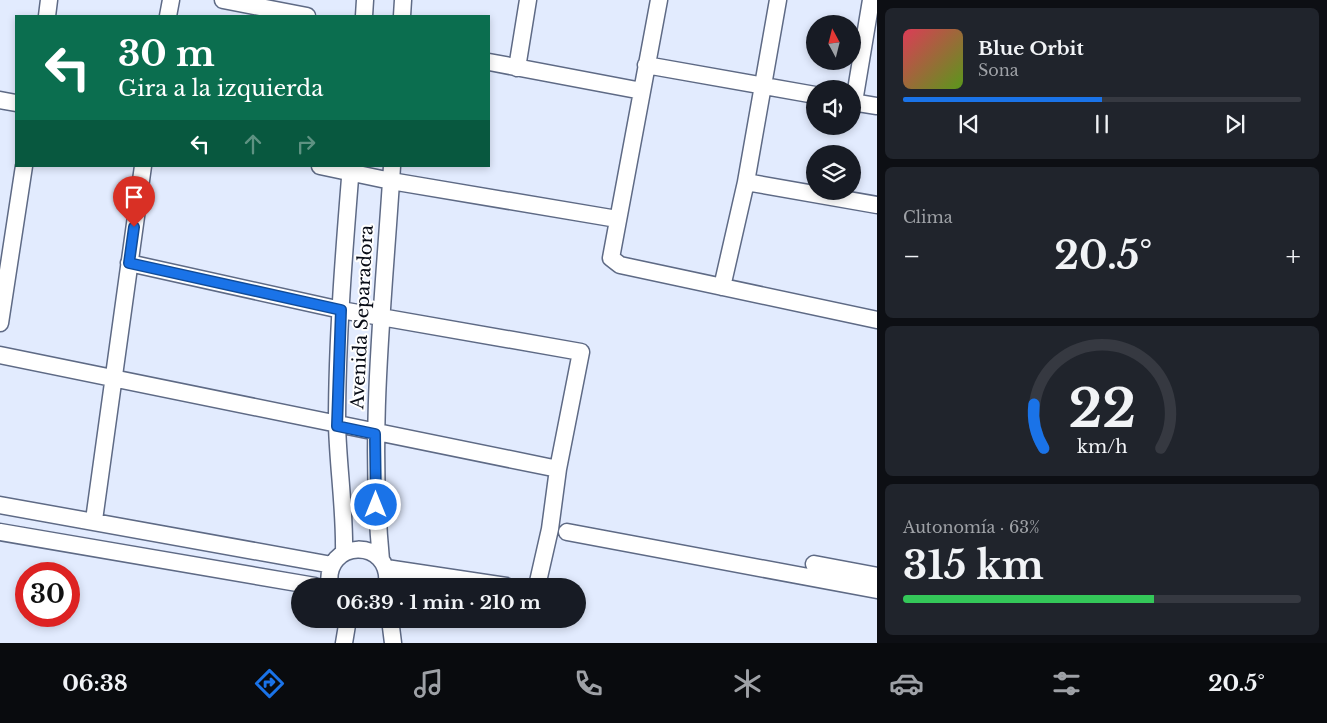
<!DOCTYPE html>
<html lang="es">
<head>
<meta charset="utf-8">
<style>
	:root { --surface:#171b24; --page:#20242c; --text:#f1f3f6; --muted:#9ea1a6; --line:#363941; --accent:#1a73e8 }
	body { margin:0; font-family:"Libre Baskerville",serif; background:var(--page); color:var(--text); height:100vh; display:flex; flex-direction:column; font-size:19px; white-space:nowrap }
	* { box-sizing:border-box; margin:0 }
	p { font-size:16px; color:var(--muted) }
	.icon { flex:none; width:28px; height:28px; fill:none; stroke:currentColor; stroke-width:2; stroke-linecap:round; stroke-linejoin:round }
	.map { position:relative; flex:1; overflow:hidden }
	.drawer { display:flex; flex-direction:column; gap:8px; padding:8px; background:#0d0f14; width:450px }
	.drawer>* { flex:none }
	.top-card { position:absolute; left:15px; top:15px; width:475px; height:152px; border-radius:0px; box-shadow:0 2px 8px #0003; background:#0b6e4f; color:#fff; overflow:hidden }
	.needle { width:32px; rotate:353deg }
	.tools { position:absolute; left:806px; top:15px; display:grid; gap:10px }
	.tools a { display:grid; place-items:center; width:55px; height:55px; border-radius:50%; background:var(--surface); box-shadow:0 2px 8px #0003; font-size:25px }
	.speed { position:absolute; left:15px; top:562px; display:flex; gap:10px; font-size:25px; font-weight:700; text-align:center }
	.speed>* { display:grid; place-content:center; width:65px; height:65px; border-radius:50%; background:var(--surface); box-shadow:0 2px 8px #0003; line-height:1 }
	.speed .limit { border:8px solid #d22; background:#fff; color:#111 }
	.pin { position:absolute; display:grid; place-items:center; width:42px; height:42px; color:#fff; margin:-51px -21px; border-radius:50% 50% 50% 0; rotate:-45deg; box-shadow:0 0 5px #0007 }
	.pin .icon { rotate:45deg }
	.me { position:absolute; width:55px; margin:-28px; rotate:0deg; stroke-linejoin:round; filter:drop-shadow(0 0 4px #0008) }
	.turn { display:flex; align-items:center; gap:18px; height:105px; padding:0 20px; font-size:22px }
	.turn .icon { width:65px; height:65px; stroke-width:2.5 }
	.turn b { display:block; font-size:35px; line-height:42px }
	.lanes { display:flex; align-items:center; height:48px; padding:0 20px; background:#0003; justify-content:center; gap:25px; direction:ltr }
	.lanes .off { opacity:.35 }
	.big { font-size:38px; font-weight:800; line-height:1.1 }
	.drawer .card { flex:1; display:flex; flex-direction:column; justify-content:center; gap:8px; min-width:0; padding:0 18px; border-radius:8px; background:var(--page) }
	.drawer .dial { align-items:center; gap:0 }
	.dial svg { height:130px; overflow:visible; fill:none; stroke:var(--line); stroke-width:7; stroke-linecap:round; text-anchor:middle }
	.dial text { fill:var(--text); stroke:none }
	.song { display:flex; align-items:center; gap:15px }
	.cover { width:60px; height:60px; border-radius:8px; background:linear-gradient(135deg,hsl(350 70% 55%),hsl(90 70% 35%)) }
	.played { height:5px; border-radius:2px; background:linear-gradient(90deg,var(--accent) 50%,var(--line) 50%) }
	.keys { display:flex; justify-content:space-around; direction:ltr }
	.heat { display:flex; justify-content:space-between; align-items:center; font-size:28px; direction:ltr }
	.charge { height:8px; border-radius:4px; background:linear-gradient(90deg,#34c759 63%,var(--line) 0) }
	.trip { position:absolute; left:291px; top:578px; width:295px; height:50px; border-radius:25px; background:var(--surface); box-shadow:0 2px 8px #0003; font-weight:800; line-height:50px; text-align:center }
	.menu { display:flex; height:80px; justify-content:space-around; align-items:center; background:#090b0e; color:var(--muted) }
	.menu .icon { width:35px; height:35px }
	.menu .on { color:var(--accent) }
	.menu b { font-size:22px; color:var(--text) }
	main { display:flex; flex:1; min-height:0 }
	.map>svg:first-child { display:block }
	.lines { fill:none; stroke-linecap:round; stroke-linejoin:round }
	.minor-casing { stroke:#5e6a85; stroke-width:19 }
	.minor { stroke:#fff; stroke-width:16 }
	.route-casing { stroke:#114b97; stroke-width:12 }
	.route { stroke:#1a73e8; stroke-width:9 }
	.labels { text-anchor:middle; stroke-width:4; stroke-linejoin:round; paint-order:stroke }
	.street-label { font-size:18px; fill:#080c16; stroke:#fff }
</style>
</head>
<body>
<main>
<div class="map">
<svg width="877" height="643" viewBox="0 0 877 643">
	<rect width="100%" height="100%" fill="#e2ebfe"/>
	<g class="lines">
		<defs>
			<path id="minor" d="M223 0 307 16
				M659 0 611 258 620 265 877 320
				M47 16 49 0
				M168 16 171 0
				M364 16 365 0
				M402 16 403 0
				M489 62 642 91
				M646 65 815 95
				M517 68 528 0
				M0 100 16 103
				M852 102 877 106
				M854 102 871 0
				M320 166 391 181 617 219
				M746 182 877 205
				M129 263 341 310 581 352 558 469 550 529 537 586
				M722 287 746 182 778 0
				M0 323 24 166
				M0 355 558 469
				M0 505 332 565
				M94 520 143 166
				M0 532 315 586
				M567 532 877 590
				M344 553C345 510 338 467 337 424 337 338 344 252 351 166
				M381 560C368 427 384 298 392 166
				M814 564 877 576
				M386 568 506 586
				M330 586C322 539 393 536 387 586
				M390 619 393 643
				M344 643 348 619"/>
		</defs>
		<use href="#minor" class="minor-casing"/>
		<use href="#minor" class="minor"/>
	</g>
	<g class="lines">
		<defs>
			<path id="route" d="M134 227 129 263 341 310 337 426 375 434 376 505"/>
		</defs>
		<use href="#route" class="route-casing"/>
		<use href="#route" class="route"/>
	</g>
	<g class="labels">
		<g class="street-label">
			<text transform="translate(362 317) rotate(-87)" y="6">Avenida Separadora</text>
		</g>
	</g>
</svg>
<div class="tools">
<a><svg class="needle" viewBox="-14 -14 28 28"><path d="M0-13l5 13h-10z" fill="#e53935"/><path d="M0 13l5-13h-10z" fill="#9ea1a6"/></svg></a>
<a><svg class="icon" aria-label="sound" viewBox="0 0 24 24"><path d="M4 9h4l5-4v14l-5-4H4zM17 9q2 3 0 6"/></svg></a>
<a><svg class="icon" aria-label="layers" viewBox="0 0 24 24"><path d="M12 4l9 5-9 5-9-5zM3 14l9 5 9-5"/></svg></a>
</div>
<div class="speed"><div class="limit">30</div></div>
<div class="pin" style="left:134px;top:227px;background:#d93025"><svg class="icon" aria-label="arrive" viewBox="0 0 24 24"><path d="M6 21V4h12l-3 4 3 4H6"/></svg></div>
<svg class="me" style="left:376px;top:505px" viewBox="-20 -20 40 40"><circle r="17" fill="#1a73e8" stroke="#fff" stroke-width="3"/><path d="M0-11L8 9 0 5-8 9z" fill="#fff"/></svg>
<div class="trip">06:39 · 1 min · 210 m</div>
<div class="top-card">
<div class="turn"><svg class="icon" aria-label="left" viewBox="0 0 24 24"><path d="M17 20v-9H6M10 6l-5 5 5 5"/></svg><div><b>30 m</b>Gira a la izquierda</div></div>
<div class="lanes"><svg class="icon" aria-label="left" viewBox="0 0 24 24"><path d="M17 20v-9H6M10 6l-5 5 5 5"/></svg><svg class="icon off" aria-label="ahead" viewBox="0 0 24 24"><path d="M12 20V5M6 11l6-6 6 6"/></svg><svg class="icon off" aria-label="right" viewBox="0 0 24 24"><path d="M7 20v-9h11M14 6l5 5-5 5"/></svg></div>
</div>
</div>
<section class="drawer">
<div class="card">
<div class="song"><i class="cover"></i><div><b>Blue Orbit</b><p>Sona</p></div></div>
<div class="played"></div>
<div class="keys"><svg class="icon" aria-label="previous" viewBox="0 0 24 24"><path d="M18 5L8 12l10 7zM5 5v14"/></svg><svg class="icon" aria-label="pause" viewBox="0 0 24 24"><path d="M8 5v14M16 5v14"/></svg><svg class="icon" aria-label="next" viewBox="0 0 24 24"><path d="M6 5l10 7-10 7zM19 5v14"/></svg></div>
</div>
<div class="card"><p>Clima</p>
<div class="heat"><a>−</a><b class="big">20.5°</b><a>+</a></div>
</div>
<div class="card dial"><svg viewBox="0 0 100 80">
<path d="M14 69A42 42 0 1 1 86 69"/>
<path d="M14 69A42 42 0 0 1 8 42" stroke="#1a73e8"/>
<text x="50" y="56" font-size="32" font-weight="700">22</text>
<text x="50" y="72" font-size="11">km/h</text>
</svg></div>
<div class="card"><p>Autonomía · 63%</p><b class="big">315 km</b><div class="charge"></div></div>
</section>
</main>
<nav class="menu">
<b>06:38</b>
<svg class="icon on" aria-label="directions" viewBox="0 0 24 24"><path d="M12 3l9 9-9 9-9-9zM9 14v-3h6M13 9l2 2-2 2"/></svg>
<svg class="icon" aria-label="music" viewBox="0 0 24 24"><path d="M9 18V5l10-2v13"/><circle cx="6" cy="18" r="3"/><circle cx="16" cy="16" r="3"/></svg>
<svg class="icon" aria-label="phone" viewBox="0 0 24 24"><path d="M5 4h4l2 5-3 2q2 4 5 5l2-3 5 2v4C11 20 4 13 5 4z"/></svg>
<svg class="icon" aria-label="climate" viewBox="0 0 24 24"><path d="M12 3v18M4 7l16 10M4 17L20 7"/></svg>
<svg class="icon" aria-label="car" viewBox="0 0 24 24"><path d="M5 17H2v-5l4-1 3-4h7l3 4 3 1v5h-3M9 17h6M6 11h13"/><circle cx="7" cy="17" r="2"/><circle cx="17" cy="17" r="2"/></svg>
<svg class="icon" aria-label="filters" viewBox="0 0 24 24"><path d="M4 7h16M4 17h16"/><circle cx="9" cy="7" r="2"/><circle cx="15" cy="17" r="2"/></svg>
<b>20.5°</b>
</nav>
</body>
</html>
